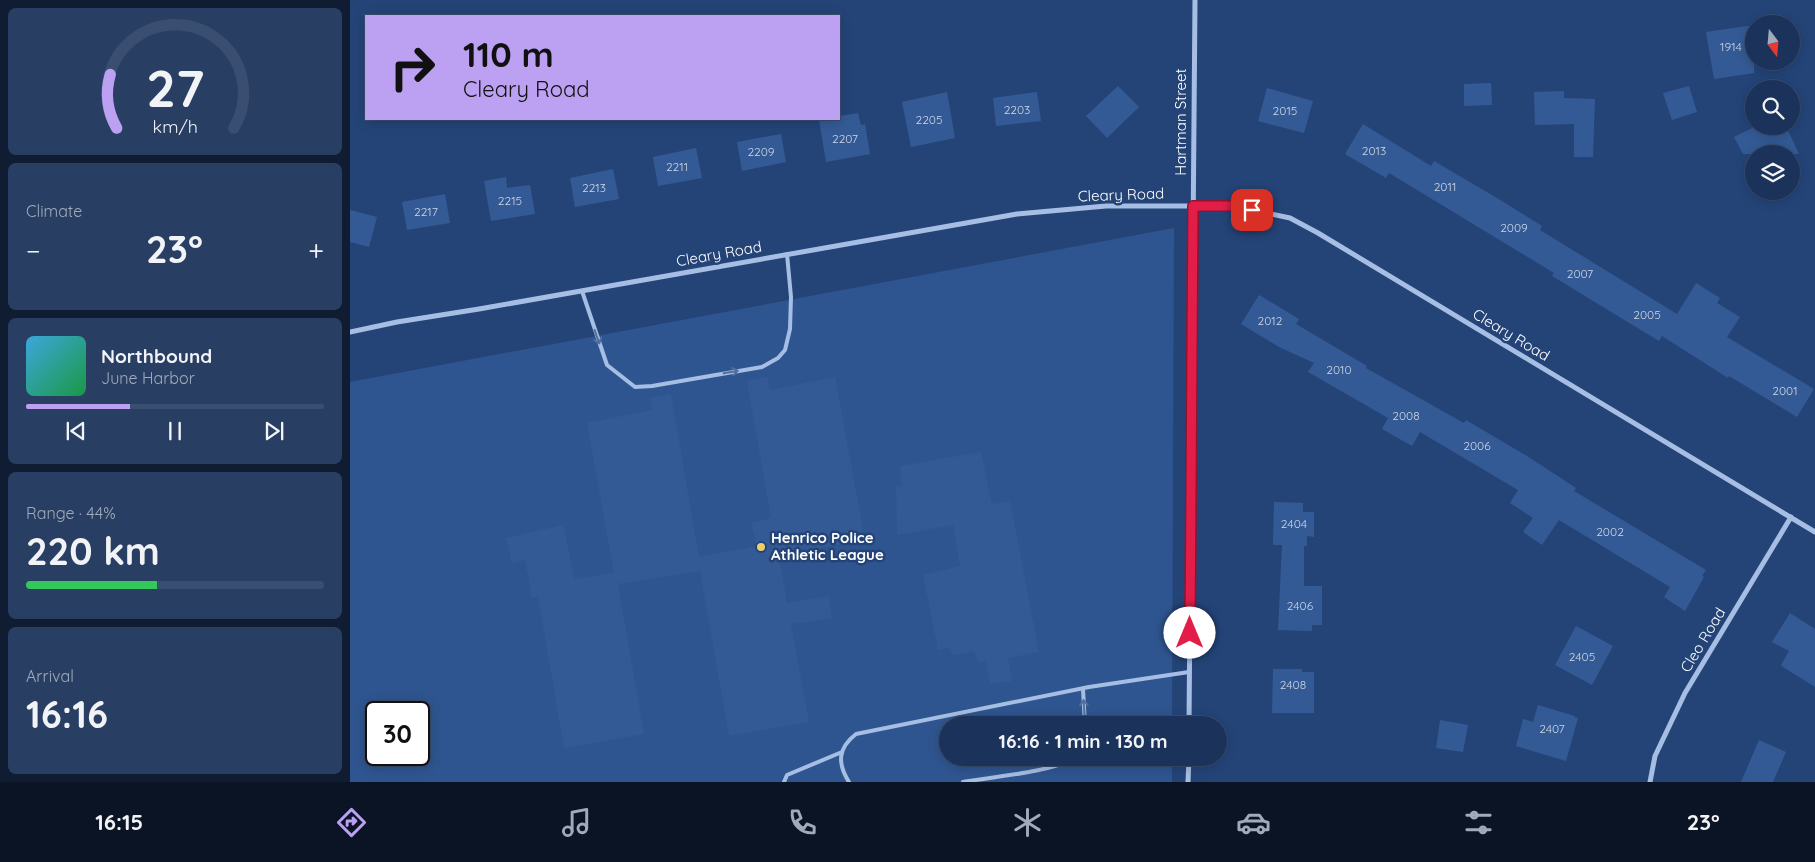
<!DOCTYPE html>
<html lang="en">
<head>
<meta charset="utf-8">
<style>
	:root { --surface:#1b335a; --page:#283f63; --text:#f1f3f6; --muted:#a0aabb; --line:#394e70; --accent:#bca0f2 }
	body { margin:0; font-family:Quicksand,sans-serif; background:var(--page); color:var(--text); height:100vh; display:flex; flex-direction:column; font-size:19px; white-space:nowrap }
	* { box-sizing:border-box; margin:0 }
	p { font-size:16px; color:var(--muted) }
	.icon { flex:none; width:28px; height:28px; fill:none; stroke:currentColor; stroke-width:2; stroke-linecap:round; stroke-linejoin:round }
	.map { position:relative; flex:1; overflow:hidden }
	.details { display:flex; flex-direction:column; gap:8px; padding:8px; background:#0f1c32; width:350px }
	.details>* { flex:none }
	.guide { position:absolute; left:15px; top:15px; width:475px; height:105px; border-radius:0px; box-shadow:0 2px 12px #0003,0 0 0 1px var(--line); background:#bca0f2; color:#111; overflow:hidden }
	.needle { width:32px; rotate:164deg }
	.fabs { position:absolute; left:1395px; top:15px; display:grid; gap:10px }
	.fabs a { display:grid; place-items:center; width:55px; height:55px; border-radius:50%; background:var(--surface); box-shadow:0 2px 12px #0003,0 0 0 1px var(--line); font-size:25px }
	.speed { position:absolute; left:15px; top:701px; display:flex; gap:10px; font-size:25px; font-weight:700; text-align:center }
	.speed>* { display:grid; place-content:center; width:65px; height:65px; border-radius:50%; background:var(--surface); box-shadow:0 2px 12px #0003,0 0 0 1px var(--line); line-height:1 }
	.speed .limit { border:2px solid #111; border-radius:8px; background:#fff; color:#111 }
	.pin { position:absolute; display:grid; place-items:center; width:42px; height:42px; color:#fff; margin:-21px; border-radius:10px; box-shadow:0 2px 8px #0006 }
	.me { position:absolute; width:55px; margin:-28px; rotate:0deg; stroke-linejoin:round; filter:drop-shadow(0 0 4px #0008) }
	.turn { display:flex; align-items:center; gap:18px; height:105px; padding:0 15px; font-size:22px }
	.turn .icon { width:65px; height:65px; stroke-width:2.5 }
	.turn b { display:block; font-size:35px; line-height:42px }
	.big { font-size:38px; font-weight:700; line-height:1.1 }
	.details .card { flex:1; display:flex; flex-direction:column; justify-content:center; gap:8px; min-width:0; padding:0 18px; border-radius:8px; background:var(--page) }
	.details .dial { align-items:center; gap:0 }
	.dial svg { height:130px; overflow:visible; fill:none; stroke:var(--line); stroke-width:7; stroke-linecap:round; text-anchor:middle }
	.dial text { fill:var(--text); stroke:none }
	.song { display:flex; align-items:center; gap:15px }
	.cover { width:60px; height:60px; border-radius:8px; background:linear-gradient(135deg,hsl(200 70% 55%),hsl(140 70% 35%)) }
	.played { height:5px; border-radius:2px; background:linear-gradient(90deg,var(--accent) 35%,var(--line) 35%) }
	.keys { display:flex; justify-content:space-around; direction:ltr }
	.heat { display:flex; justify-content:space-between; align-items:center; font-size:28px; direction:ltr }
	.charge { height:8px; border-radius:4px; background:linear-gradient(90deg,#34c759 44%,var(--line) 0) }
	.trip { position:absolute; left:589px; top:716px; width:288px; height:50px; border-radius:25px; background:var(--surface); box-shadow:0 2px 12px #0003,0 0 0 1px var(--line); font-weight:700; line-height:50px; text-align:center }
	.tab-bar { display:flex; height:80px; justify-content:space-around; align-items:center; background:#0b1424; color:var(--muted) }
	.tab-bar .icon { width:35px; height:35px }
	.tab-bar .on { color:var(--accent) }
	.tab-bar b { font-size:22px; color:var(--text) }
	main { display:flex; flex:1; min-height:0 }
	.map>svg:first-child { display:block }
	.green { fill:#2f5590; fill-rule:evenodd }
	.building { fill:#345a95 }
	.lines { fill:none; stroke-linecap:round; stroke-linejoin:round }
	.service { stroke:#a6bee3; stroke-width:4 }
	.minor { stroke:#a6bee3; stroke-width:5 }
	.oneway { stroke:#526f9d }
	.route-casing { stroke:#92132f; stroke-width:12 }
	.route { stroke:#e11d48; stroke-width:9 }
	.poi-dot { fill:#edcf6a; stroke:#244478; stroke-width:2 }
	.labels { text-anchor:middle; stroke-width:5; stroke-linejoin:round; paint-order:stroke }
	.number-label { font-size:12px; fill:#ccd6e4 }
	.street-label { font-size:15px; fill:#fff; stroke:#244478 }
	.poi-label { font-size:15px; font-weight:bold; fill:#fff; stroke:#244478; text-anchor:start }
</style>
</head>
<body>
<main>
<section class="details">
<div class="card dial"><svg viewBox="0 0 100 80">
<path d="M14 69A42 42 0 1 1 86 69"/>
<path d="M14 69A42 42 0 0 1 10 36" stroke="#bca0f2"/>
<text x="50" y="56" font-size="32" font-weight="700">27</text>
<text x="50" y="72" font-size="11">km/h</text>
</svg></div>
<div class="card"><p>Climate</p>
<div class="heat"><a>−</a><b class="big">23°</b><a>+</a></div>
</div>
<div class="card">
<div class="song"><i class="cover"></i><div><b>Northbound</b><p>June Harbor</p></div></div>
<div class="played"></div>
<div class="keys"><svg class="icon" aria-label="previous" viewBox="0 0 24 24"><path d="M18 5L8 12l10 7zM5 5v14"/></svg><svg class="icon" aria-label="pause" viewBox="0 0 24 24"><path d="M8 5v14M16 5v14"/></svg><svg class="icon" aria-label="next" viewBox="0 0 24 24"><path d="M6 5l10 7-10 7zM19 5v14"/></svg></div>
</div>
<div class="card"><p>Range · 44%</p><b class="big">220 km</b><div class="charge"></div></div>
<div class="card"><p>Arrival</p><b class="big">16:16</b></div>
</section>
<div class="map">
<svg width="1465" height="782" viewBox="0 0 1465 782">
	<rect width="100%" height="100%" fill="#244478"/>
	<path class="green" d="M824 228 822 725H598V758H822V782H0V382ZM26 712H69V755H26Z"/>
	<path class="building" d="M1404 25V73L1364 79 1356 32Z
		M1141 83 1142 105 1114 106V84Z
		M768 86 789 107 757 138 736 116Z
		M1339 86 1347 112 1322 120 1313 93Z
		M917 88 963 101 954 133 908 121Z
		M1214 91V98L1245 99 1243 157H1224V124L1185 125 1184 92Z
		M597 92 605 138 561 147 552 102Z
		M687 92 691 121 646 126 643 98Z
		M508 113 511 125 515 124 520 154 476 162 469 120 489 119V116Z
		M1013 124 1081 166 1084 161 1152 201 1192 226 1190 230 1327 314 1346 283 1370 298 1367 303 1390 317 1377 337 1464 389 1447 417 1379 376 1378 378 1312 336 1309 341 1202 276 1204 273 1039 173 1036 178 995 154Z
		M1406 126H1436L1449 154H1393L1384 137Z
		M431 134 436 162 392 171 387 142Z
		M346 148 352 178 308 186 303 157Z
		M263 169 269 199 225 207 220 178Z
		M156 177 157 188 180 185 185 214 141 221 134 181Z
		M95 194 100 223 57 230 52 202Z
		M0 210 27 217 19 247 0 242Z
		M909 295 949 319 946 324 1017 366 1016 368 1114 423 1116 420 1177 456 1226 488 1224 491 1356 570 1352 576 1354 577 1335 611 1314 597 1320 587 1209 520 1192 545 1173 532 1183 518 1160 503 1168 490 1070 432 1062 446 1032 429 1038 418 958 372 964 363 929 347 891 324Z
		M417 377 420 390 485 377 515 540 429 555 437 603 479 596 482 618 441 624 459 722 379 736 350 571 268 584 294 734 214 748 188 597 182 598 175 560 162 563 156 538 213 525 225 579 264 573 237 423 302 410 300 398 321 394 349 557 407 546 401 523 421 518 397 381Z
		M631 452 642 504 660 501 689 652 658 658 662 681 640 684 636 661 628 663 624 651 602 655 600 647 588 650 573 575 610 566 603 525 547 535 546 486H552L550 466Z
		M924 502 953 503V512H964V537L957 536V546H954V586H972V625H962V631L928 630 932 545H923Z
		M1440 613 1465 629V687L1433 667 1431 665 1439 651 1422 642Z
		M1226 626 1263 646 1242 685 1205 665Z
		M923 669H952V672H964V713H922Z
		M1188 705 1225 716 1224 717 1228 718 1216 761 1166 746 1173 719 1183 722Z
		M1090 720 1118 725 1113 752 1086 748Z
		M1409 740 1436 752 1423 782H1391Z"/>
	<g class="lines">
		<path class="service" d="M232 291 257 365 285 387 302 386 412 367 428 358 435 350 440 329 441 297 437 254
			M733 689 735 725
			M434 782 437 775 492 752
			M499 782C487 763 488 748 506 734L739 687 839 672
			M613 782C641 777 703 772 724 758"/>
		<path class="minor" d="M0 332 47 322 129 309 667 214 756 206H883L940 218 968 233 1465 532
			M839 725 845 0
			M838 782 839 758
			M1300 782 1305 756 1335 693 1441 517"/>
	</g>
	<defs><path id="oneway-shaft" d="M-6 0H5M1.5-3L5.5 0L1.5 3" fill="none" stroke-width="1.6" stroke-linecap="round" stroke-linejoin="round" transform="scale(1.25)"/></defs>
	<g class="oneway">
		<use href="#oneway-shaft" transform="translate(247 337) rotate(71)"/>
		<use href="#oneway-shaft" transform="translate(381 372) rotate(-10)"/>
		<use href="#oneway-shaft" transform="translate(734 707) rotate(-94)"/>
	</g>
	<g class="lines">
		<defs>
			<path id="route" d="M840 633 843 206H883L902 210"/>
		</defs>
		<use href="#route" class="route-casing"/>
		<use href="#route" class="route"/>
	</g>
	<circle class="poi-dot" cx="411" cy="547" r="5"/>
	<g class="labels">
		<g class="number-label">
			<text x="1381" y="51">1914</text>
			<text x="667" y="114">2203</text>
			<text x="935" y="115">2015</text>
			<text x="579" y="124">2205</text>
			<text x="495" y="143">2207</text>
			<text x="1024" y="155">2013</text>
			<text x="411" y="156">2209</text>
			<text x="327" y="171">2211</text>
			<text x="1095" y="191">2011</text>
			<text x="244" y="192">2213</text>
			<text x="160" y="205">2215</text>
			<text x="76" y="216">2217</text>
			<text x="1164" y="232">2009</text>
			<text x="1230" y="278">2007</text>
			<text x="1297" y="319">2005</text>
			<text x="920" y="325">2012</text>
			<text x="989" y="374">2010</text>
			<text x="1435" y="395">2001</text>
			<text x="1056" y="420">2008</text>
			<text x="1127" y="450">2006</text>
			<text x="944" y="528">2404</text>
			<text x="1260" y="536">2002</text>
			<text x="950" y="610">2406</text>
			<text x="1232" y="661">2405</text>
			<text x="943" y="689">2408</text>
			<text x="1202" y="733">2407</text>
		</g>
		<g class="street-label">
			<text transform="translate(831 122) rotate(-90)" y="5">Hartman Street</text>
			<text transform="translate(771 195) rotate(-2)" y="5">Cleary Road</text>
			<text transform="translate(369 254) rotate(-10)" y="5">Cleary Road</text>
			<text transform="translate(1161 335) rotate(31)" y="5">Cleary Road</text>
			<text transform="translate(1353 640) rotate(-59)" y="5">Cleo Road</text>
		</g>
		<g class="poi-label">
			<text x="421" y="543">Henrico Police<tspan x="421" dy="17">Athletic League</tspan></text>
		</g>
	</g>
</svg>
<div class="fabs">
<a><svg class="needle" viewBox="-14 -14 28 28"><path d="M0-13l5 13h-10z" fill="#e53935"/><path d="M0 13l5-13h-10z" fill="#a0aabb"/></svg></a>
<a><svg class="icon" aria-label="search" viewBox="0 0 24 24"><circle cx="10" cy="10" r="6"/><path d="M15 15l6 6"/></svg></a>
<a><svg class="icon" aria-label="layers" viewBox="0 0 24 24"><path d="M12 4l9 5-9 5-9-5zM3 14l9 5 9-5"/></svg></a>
</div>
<div class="speed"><div class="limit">30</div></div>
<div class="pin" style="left:902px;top:210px;background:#d93025"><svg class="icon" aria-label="arrive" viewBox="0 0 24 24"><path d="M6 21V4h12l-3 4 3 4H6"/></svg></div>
<svg class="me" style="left:840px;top:633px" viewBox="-20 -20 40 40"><circle r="19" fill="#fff"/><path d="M0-13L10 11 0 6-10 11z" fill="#e11d48"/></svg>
<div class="trip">16:16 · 1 min · 130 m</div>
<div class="guide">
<div class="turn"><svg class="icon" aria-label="right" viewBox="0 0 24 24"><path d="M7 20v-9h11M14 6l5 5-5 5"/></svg><div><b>110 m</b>Cleary Road</div></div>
</div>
</div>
</main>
<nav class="tab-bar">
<b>16:15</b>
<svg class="icon on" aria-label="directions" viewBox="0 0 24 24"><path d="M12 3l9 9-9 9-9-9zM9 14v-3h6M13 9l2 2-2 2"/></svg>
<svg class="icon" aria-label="music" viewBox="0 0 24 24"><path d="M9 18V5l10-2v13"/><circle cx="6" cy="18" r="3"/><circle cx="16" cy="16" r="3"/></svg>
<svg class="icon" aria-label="phone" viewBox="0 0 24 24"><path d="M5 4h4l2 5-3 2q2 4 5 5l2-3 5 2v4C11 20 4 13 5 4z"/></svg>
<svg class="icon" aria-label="climate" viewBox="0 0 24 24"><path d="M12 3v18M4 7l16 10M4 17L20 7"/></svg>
<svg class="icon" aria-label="car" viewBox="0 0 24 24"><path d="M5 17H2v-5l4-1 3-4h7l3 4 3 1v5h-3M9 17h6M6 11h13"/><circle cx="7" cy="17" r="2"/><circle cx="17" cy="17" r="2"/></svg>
<svg class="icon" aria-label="filters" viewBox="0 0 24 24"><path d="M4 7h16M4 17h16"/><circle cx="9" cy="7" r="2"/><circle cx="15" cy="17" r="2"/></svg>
<b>23°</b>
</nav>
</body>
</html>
